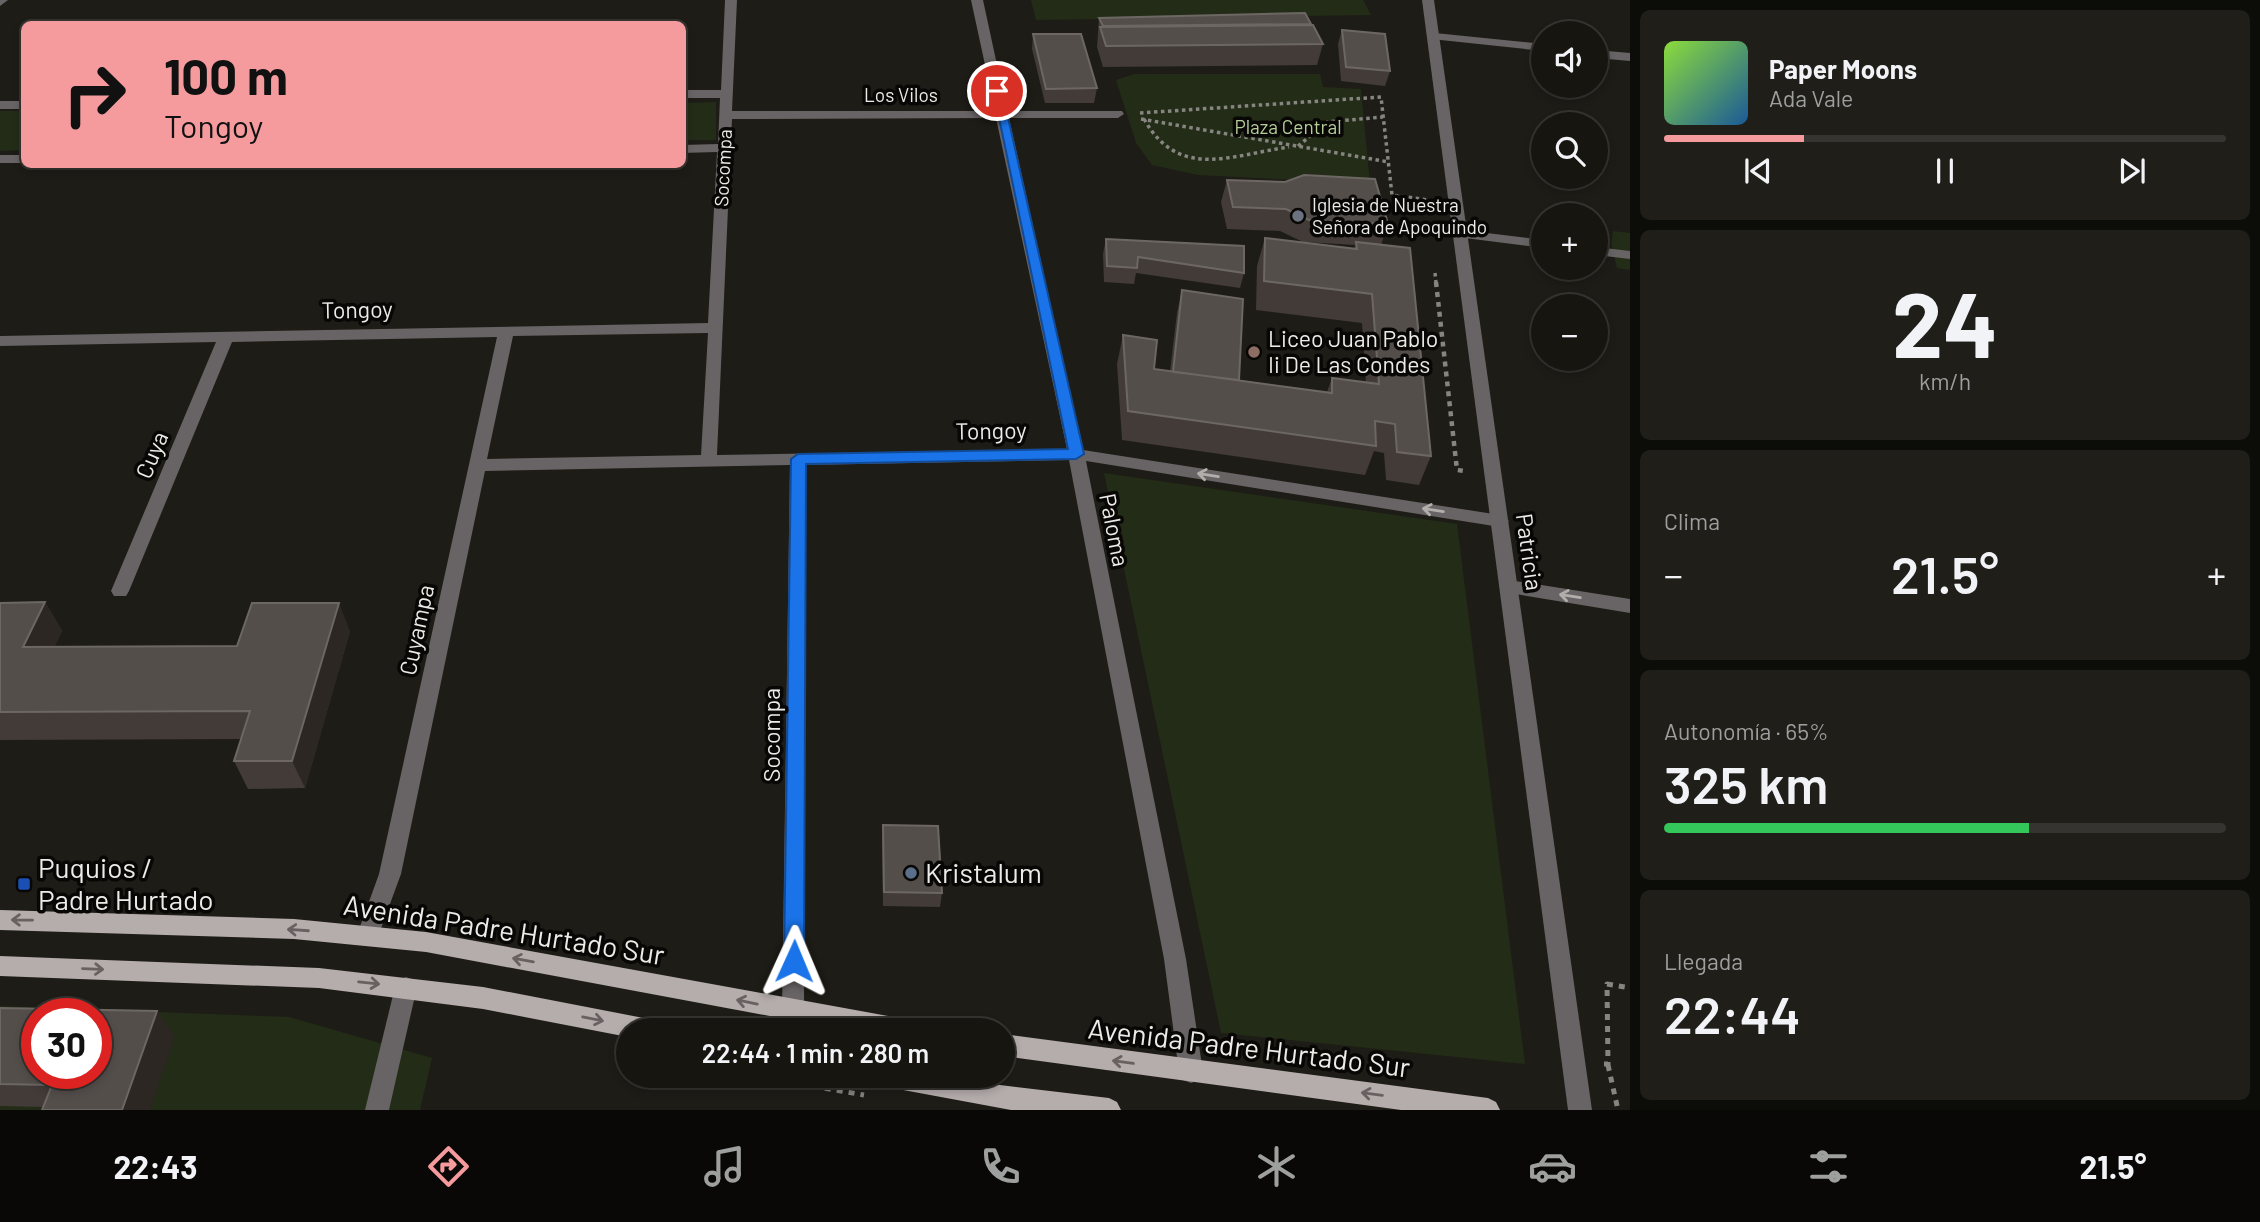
<!DOCTYPE html>
<html lang="es">
<head>
<meta charset="utf-8">
<style>
	:root { --surface:#161510; --page:#1f1e19; --text:#f1f3f6; --muted:#9e9f9f; --line:#353430; --accent:#f59b9e }
	body { margin:0; font-family:Barlow,sans-serif; background:var(--page); color:var(--text); height:100vh; display:flex; flex-direction:column; font-size:26px; white-space:nowrap }
	* { box-sizing:border-box; margin:0 }
	p { font-size:23px; color:var(--muted) }
	.icon { flex:none; width:38px; height:38px; fill:none; stroke:currentColor; stroke-width:2; stroke-linecap:round; stroke-linejoin:round }
	.map { position:relative; flex:1; overflow:hidden }
	.details { display:flex; flex-direction:column; gap:10px; padding:10px; background:#0c0c09; width:630px }
	.details>* { flex:none }
	.hud { position:absolute; left:21px; top:21px; width:665px; height:147px; border-radius:10px; box-shadow:0 4px 10px #0003,0 0 0 2px var(--line); background:#f59b9e; color:#111; overflow:hidden }
	.buttons { position:absolute; left:1531px; top:21px; display:grid; gap:14px }
	.buttons a { display:grid; place-items:center; width:77px; height:77px; border-radius:50%; background:var(--surface); box-shadow:0 4px 10px #0003,0 0 0 2px var(--line); font-size:35px }
	.speed { position:absolute; left:21px; top:998px; display:flex; gap:14px; font-size:35px; font-weight:700; text-align:center }
	.speed>* { display:grid; place-content:center; width:91px; height:91px; border-radius:50%; background:var(--surface); box-shadow:0 4px 10px #0003,0 0 0 2px var(--line); line-height:1 }
	.speed .limit { border:10px solid #d22; background:#fff; color:#111 }
	.pin { position:absolute; display:grid; place-items:center; width:60px; height:60px; color:#fff; margin:-30px; border:4px solid #fff; border-radius:50%; box-shadow:0 2px 7px #0007 }
	.me { position:absolute; width:77px; margin:-38px; rotate:1deg; stroke-linejoin:round; filter:drop-shadow(0 0 5px #0008) }
	.turn { display:flex; align-items:center; gap:24px; height:147px; padding:0 28px; font-size:32px }
	.turn .icon { width:91px; height:91px; stroke-width:2.5 }
	.turn b { display:block; font-size:49px; line-height:60px }
	.big { font-size:52px; font-weight:600; line-height:1.1 }
	.details .widget { flex:1; display:flex; flex-direction:column; justify-content:center; gap:10px; min-width:0; padding:0 24px; border-radius:10px; background:var(--page) }
	.details .dial { align-items:center; gap:0 }
	.dial b { font-size:91px; line-height:1 }
	.song { display:flex; align-items:center; gap:21px }
	.cover { width:84px; height:84px; border-radius:10px; background:linear-gradient(135deg,hsl(90 70% 55%),hsl(210 70% 35%)) }
	.played { height:7px; border-radius:4px; background:linear-gradient(90deg,var(--accent) 25%,var(--line) 25%) }
	.keys { display:flex; justify-content:space-around; direction:ltr }
	.heat { display:flex; justify-content:space-between; align-items:center; font-size:38px; direction:ltr }
	.charge { height:10px; border-radius:5px; background:linear-gradient(90deg,#34c759 65%,var(--line) 0) }
	.trip { position:absolute; left:616px; top:1018px; width:399px; height:70px; border-radius:35px; background:var(--surface); box-shadow:0 4px 10px #0003,0 0 0 2px var(--line); font-weight:600; line-height:70px; text-align:center }
	.dock { display:flex; height:112px; justify-content:space-around; align-items:center; background:#090806; color:var(--muted) }
	.dock .icon { width:49px; height:49px }
	.dock .on { color:var(--accent) }
	.dock b { font-size:32px; color:var(--text) }
	main { display:flex; flex:1; min-height:0 }
	.map>svg:first-child { display:block }
	.green { fill:#222c17; fill-rule:evenodd }
	.lines { fill:none; stroke-linecap:round; stroke-linejoin:round }
	.path-far2 { stroke:#868580; stroke-width:3.5; stroke-dasharray:3.5 3.5; stroke-linecap:butt }
	.path-far1 { stroke:#868580; stroke-width:4.5; stroke-dasharray:5 5; stroke-linecap:butt }
	.path { stroke:#868580; stroke-width:5; stroke-dasharray:6 6; stroke-linecap:butt }
	.service { fill:#686364; fill-rule:evenodd }
	.minor { fill:#686364; fill-rule:evenodd }
	.tertiary { fill:#686364; fill-rule:evenodd }
	.primary { fill:#b5acac; fill-rule:evenodd }
	.wall { fill:#423b38 }
	.shaded-wall { fill:#2c2723 }
	.building { fill:#544e4b; stroke:#6c6763; stroke-width:2; fill-rule:evenodd }
	.oneway { stroke:#b1aeac }
	.oneway2 { stroke:#676261 }
	.route { fill:#1a73e8; stroke:#114b97; stroke-width:2 }
	.worship-dot { fill:#6b7280; stroke:#080705; stroke-width:2.5 }
	.education-dot { fill:#8d6e63; stroke:#080705; stroke-width:2.5 }
	.service-dot { fill:#5c6f8a; stroke:#080705; stroke-width:2.5 }
	.transit-dot { fill:#1a4fb4; stroke:#080705; stroke-width:2.5 }
	.labels { text-anchor:middle; stroke-width:7; stroke-linejoin:round; paint-order:stroke }
	.far-street-label { font-size:19px; fill:#ecebe7; stroke:#080705 }
	.far-park-label { font-size:19px; fill:#b4ce99; stroke:#080705 }
	.far-poi-label { font-size:19px; fill:#ecebe7; stroke:#080705; text-anchor:start }
	.street-label { font-size:23px; fill:#ecebe7; stroke:#080705 }
	.poi-label { font-size:23px; fill:#ecebe7; stroke:#080705; text-anchor:start }
	.near-poi-label { font-size:28px; fill:#ecebe7; stroke:#080705; text-anchor:start }
	.near-street-label { font-size:28px; fill:#ecebe7; stroke:#080705 }
</style>
</head>
<body>
<main>
<div class="map">
<svg width="1630" height="1110" viewBox="0 0 1630 1110">
	<rect width="100%" height="100%" fill="#1e1c16"/>
	<path class="green" d="M1031 0H1363L1371 15 1036 20Z
		M1134 74H1320L1323 87 1361 89 1370 184 1198 175 1152 165 1136 143 1116 80Z
		M716 102V140H683V103Z
		M0 111H24V150L0 151Z
		M1613 231 1630 233V270L1617 268 1611 244Z
		M1104 473 1457 524 1525 1064 1221 1033Z
		M0 1006 289 1017 432 1058 420 1110H0ZM37 1013H96V1073H37Z"/>
	<g class="lines">
		<path class="path-far2" d="M1140 113 1381 97 1392 195 1428 200
			M1141 119 1389 162
			M1144 119C1179 181 1231 155 1289 147
			M1298 146 1327 122 1383 117
			M1435 273 1436 283"/>
		<path class="path-far1" d="M1436 282 1457 470 1464 471"/>
		<path class="path" d="M1604 1064H1608L1607 984 1630 988
			M1608 1065 1618 1110
			M754 1076 864 1095"/>
		<path class="service" d="M406 977 414 980 417 987 389 1110H365L395 987 398 980Z"/>
		<path class="minor" d="M0 0H8L0 6Z
			M725 0H737L732 111H995L971 0H983L1007 111H1122L1124 114 1118 118H1009L1083 450 1500 515 1509 521 1500 527 1086 461 1186 959 1203 1072 1199 1080 1191 1083 1183 1080 1179 1072 1164 959 1069 460 806 465 804 1011 801 1019 793 1022 785 1019 782 1011 790 465 485 471 401 874 376 942 368 945 360 942 357 935 379 874 497 337 232 342 129 591 126 596H114L111 591 216 342 0 346V336L708 323 717 152 682 153V145L718 144 720 98H682V90H721ZM996 118 1067 449 717 455 732 119ZM708 333 701 455 487 459 513 336Z
			M1435 33 1544 44V51L1431 39V35Z
			M1596 50 1630 53V61L1596 58Z
			M0 101H24V109H0Z
			M0 155H24V163H0Z
			M1462 230 1544 240V248L1457 237 1455 234Z
			M1596 247 1630 251V259L1596 255Z
			M1509 580 1630 599V613L1503 592 1500 587 1503 582Z"/>
		<path class="tertiary" d="M1422 0H1434L1592 1110H1568Z"/>
		<path class="primary" d="M0 910 294 919 426 932 910 1020 918 1023 921 1031H850L426 952 294 939 0 930Z
			M0 956 319 968 483 987 654 1020 662 1023 665 1031H628V1037L483 1009 319 988 0 976Z
			M1003 1034 1488 1098 1496 1102 1500 1110H1401L1003 1056Z
			M875 1076H950L1000 1085 1109 1098 1117 1102 1121 1110H1011L887 1087 879 1084Z"/>
	</g>
	<path class="wall" d="M1099 18 1323 44 1317 65 1103 67 1097 47Z
		M1342 30 1390 71 1385 86 1341 81 1338 44Z
		M1033 34 1097 88 1094 103H1045L1032 49Z
		M1227 180 1388 224 1381 245 1431 456 1419 485 1386 480 1384 453 1374 451 1365 475 1122 440 1117 364 1123 335 1154 369 1170 371 1177 313 1182 290 1239 380 1327 392 1332 378 1366 383 1362 323 1256 310 1257 266 1265 238 1354 249 1355 245 1303 242 1280 231 1227 229 1221 202Z
		M1106 239 1244 273 1240 288 1136 273 1134 284 1104 282 1103 254Z
		M45 602 62 631 54 647 237 646 350 631 305 788 248 789 234 761 241 739 0 740V603Z
		M883 825 942 893 940 907 883 906 882 840Z
		M0 1008 175 1036 44 1107 0 1106Z"/>
	<path class="shaded-wall" d="M45 602 62 631 41 675 23 647Z
		M339 603 350 631 305 788 292 761Z
		M157 1011 175 1036 150 1110H122Z"/>
	<path class="building" d="M1305 13 1311 24 1103 26 1099 18Z
		M1313 25 1323 44 1106 46 1100 27Z
		M1342 30 1385 34 1390 71 1346 67Z
		M1033 34H1081L1097 88 1046 89Z
		M1304 175 1375 179 1388 224 1309 220 1286 209 1233 207 1227 180 1285 182Z
		M1265 238 1357 249 1356 242 1410 248 1431 456 1397 452 1395 424 1375 421 1376 446 1128 411 1123 335 1157 340 1154 369 1332 393V378L1379 384 1372 294 1264 281Z
		M1106 239 1244 246V273L1138 257 1137 268 1107 266Z
		M1182 290 1243 299 1239 380 1173 372Z
		M45 602 23 647 237 646 252 603H339L292 761H234L250 711 0 712V603Z
		M883 825 938 826 942 893 884 892Z
		M0 1008 157 1011 122 1110H42L52 1085 0 1084ZM37 1013H96V1073H37Z"/>
	<defs><path id="oneway-shaft" d="M-6 0H5M1.5-3L5.5 0L1.5 3" fill="none" stroke-width="1.6" stroke-linecap="round" stroke-linejoin="round" transform="scale(1.75)"/></defs>
	<g class="oneway">
		<use href="#oneway-shaft" transform="translate(1208 475) rotate(-171)"/>
		<use href="#oneway-shaft" transform="translate(1433 510) rotate(-171)"/>
		<use href="#oneway-shaft" transform="translate(1570 596) rotate(-171)"/>
	</g>
	<g class="oneway2">
		<use href="#oneway-shaft" transform="translate(22 920) rotate(-179)"/>
		<use href="#oneway-shaft" transform="translate(298 930) rotate(-176)"/>
		<use href="#oneway-shaft" transform="translate(523 960) rotate(-170)"/>
		<use href="#oneway-shaft" transform="translate(93 969) rotate(2)"/>
		<use href="#oneway-shaft" transform="translate(369 983) rotate(6)"/>
		<use href="#oneway-shaft" transform="translate(747 1002) rotate(-168)"/>
		<use href="#oneway-shaft" transform="translate(593 1019) rotate(11)"/>
		<use href="#oneway-shaft" transform="translate(1123 1062) rotate(-172)"/>
		<use href="#oneway-shaft" transform="translate(1372 1094) rotate(-173)"/>
	</g>
	<path class="route" d="M993 89 1002 91 1084 454 1076 459 806 464 804 961 801 967 794 970 787 967 784 961 791 459 798 454 1068 449Z"/>
	<circle class="worship-dot" cx="1298" cy="216" r="7"/>
	<circle class="education-dot" cx="1254" cy="352" r="7"/>
	<circle class="service-dot" cx="911" cy="873" r="7"/>
	<rect class="transit-dot" x="17" y="877" width="14" height="14" rx="3.5"/>
	<g class="labels">
		<g class="far-street-label">
			<text x="901" y="102">Los Vilos</text>
			<text transform="translate(723 168) rotate(-87)" y="7">Socompa</text>
		</g>
		<g class="far-park-label">
			<text x="1288" y="134">Plaza Central</text>
		</g>
		<g class="far-poi-label">
			<text x="1312" y="212">Iglesia de Nuestra<tspan x="1312" dy="22">Señora de Apoquindo</tspan></text>
		</g>
		<g class="street-label">
			<text transform="translate(357 310) rotate(-1)" y="8">Tongoy</text>
			<text transform="translate(991 431) rotate(-1)" y="8">Tongoy</text>
			<text transform="translate(152 455) rotate(-67)" y="8">Cuya</text>
			<text transform="translate(1114 530) rotate(79)" y="8">Paloma</text>
			<text transform="translate(1529 552) rotate(82)" y="8">Patricia</text>
			<text transform="translate(417 630) rotate(-78)" y="8">Cuyampa</text>
			<text transform="translate(772 735) rotate(-90)" y="8">Socompa</text>
		</g>
		<g class="poi-label">
			<text x="1268" y="347">Liceo Juan Pablo<tspan x="1268" dy="26">Ii De Las Condes</tspan></text>
		</g>
		<g class="near-poi-label">
			<text x="38" y="878">Puquios /<tspan x="38" dy="32">Padre Hurtado</tspan></text>
			<text x="925" y="883">Kristalum</text>
		</g>
		<g class="near-street-label">
			<text transform="translate(504 930) rotate(9)" y="10">Avenida Padre Hurtado Sur</text>
			<text transform="translate(1249 1048) rotate(7)" y="10">Avenida Padre Hurtado Sur</text>
		</g>
	</g>
</svg>
<div class="buttons">
<a><svg class="icon" aria-label="sound" viewBox="0 0 24 24"><path d="M4 9h4l5-4v14l-5-4H4zM17 9q2 3 0 6"/></svg></a>
<a><svg class="icon" aria-label="search" viewBox="0 0 24 24"><circle cx="10" cy="10" r="6"/><path d="M15 15l6 6"/></svg></a>
<a>+</a>
<a>−</a>
</div>
<div class="speed"><div class="limit">30</div></div>
<div class="pin" style="left:997px;top:91px;background:#d93025"><svg class="icon" aria-label="arrive" viewBox="0 0 24 24"><path d="M6 21V4h12l-3 4 3 4H6"/></svg></div>
<svg class="me" style="left:794px;top:961px" viewBox="-20 -20 40 40"><path d="M0-17L14 15 0 8-14 15z" fill="#1a73e8" stroke="#fff" stroke-width="4"/></svg>
<div class="trip">22:44 · 1 min · 280 m</div>
<div class="hud">
<div class="turn"><svg class="icon" aria-label="right" viewBox="0 0 24 24"><path d="M7 20v-9h11M14 6l5 5-5 5"/></svg><div><b>100 m</b>Tongoy</div></div>
</div>
</div>
<section class="details">
<div class="widget">
<div class="song"><i class="cover"></i><div><b>Paper Moons</b><p>Ada Vale</p></div></div>
<div class="played"></div>
<div class="keys"><svg class="icon" aria-label="previous" viewBox="0 0 24 24"><path d="M18 5L8 12l10 7zM5 5v14"/></svg><svg class="icon" aria-label="pause" viewBox="0 0 24 24"><path d="M8 5v14M16 5v14"/></svg><svg class="icon" aria-label="next" viewBox="0 0 24 24"><path d="M6 5l10 7-10 7zM19 5v14"/></svg></div>
</div>
<div class="widget dial"><b>24</b><p>km/h</p></div>
<div class="widget"><p>Clima</p>
<div class="heat"><a>−</a><b class="big">21.5°</b><a>+</a></div>
</div>
<div class="widget"><p>Autonomía · 65%</p><b class="big">325 km</b><div class="charge"></div></div>
<div class="widget"><p>Llegada</p><b class="big">22:44</b></div>
</section>
</main>
<nav class="dock">
<b>22:43</b>
<svg class="icon on" aria-label="directions" viewBox="0 0 24 24"><path d="M12 3l9 9-9 9-9-9zM9 14v-3h6M13 9l2 2-2 2"/></svg>
<svg class="icon" aria-label="music" viewBox="0 0 24 24"><path d="M9 18V5l10-2v13"/><circle cx="6" cy="18" r="3"/><circle cx="16" cy="16" r="3"/></svg>
<svg class="icon" aria-label="phone" viewBox="0 0 24 24"><path d="M5 4h4l2 5-3 2q2 4 5 5l2-3 5 2v4C11 20 4 13 5 4z"/></svg>
<svg class="icon" aria-label="climate" viewBox="0 0 24 24"><path d="M12 3v18M4 7l16 10M4 17L20 7"/></svg>
<svg class="icon" aria-label="car" viewBox="0 0 24 24"><path d="M5 17H2v-5l4-1 3-4h7l3 4 3 1v5h-3M9 17h6M6 11h13"/><circle cx="7" cy="17" r="2"/><circle cx="17" cy="17" r="2"/></svg>
<svg class="icon" aria-label="filters" viewBox="0 0 24 24"><path d="M4 7h16M4 17h16"/><circle cx="9" cy="7" r="2"/><circle cx="15" cy="17" r="2"/></svg>
<b>21.5°</b>
</nav>
</body>
</html>
